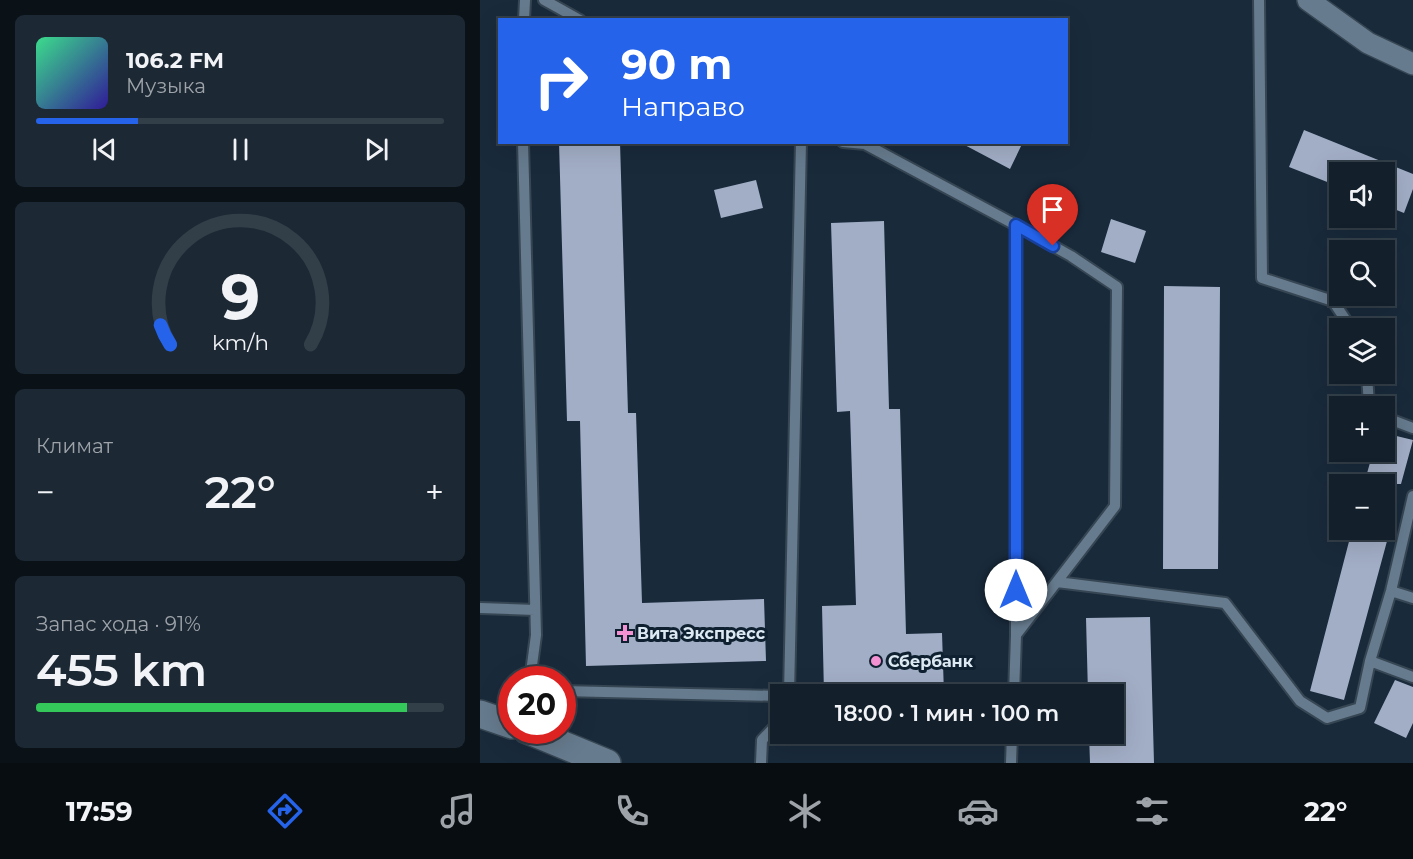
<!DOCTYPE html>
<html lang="ru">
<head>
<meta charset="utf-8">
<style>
	:root { --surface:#13202c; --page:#1c2834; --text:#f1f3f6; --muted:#9da3a9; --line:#323e48; --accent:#2563eb }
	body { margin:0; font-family:Montserrat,sans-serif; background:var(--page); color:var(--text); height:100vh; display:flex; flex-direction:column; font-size:22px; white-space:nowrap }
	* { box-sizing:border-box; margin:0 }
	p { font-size:20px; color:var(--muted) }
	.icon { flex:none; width:33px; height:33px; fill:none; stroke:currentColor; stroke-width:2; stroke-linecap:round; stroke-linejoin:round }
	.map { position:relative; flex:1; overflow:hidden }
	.details { display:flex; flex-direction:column; gap:15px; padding:15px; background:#0a1218; width:480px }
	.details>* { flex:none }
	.hud { position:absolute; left:18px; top:18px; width:570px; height:126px; border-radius:0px; box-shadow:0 6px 24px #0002,0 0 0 2px var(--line); background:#2563eb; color:#fff; overflow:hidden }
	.fabs { position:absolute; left:849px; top:162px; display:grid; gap:12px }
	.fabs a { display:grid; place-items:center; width:66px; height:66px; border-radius:0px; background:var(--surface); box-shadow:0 6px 24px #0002,0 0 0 2px var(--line); font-size:30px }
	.speed { position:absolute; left:18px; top:666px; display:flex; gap:12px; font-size:30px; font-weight:700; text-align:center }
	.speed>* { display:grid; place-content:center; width:78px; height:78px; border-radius:50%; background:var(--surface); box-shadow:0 6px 24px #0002,0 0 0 2px var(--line); line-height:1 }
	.speed .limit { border:9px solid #d22; background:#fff; color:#111 }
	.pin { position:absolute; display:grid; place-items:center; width:51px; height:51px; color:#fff; margin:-62px -26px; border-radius:50% 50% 50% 0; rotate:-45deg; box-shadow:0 0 6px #0007 }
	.pin .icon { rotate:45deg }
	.me { position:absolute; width:66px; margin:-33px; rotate:0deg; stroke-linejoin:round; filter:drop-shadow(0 0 4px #0008) }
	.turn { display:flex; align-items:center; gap:21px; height:126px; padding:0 24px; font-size:27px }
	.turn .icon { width:78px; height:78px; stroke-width:2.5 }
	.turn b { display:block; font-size:42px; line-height:51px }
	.big { font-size:45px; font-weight:600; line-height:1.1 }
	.details .widget { flex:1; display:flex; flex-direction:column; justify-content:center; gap:9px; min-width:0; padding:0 21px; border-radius:9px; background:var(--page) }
	.details .dial { align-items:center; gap:0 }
	.dial svg { height:156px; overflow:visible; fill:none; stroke:var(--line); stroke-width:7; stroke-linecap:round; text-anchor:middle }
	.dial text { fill:var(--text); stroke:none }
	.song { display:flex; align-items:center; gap:18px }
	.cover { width:72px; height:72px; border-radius:9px; background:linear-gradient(135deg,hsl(150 70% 55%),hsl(250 70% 35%)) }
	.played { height:6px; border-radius:3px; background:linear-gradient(90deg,var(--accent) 25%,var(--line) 25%) }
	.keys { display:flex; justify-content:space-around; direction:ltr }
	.heat { display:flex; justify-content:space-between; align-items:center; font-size:33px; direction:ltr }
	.charge { height:9px; border-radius:4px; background:linear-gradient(90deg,#34c759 91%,var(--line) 0) }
	.trip { position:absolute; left:290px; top:684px; width:354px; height:60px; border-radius:0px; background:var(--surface); box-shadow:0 6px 24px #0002,0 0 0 2px var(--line); font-weight:600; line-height:60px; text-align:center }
	.dock { display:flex; height:96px; justify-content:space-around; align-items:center; background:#080d12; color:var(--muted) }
	.dock .icon { width:42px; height:42px }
	.dock .on { color:var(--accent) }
	.dock b { font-size:27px; color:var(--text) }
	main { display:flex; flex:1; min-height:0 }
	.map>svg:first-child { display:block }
	.building { fill:#a2aec6 }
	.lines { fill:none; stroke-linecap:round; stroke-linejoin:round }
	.service-casing { stroke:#374653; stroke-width:14 }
	.minor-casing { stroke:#374653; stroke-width:24 }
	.tertiary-casing { stroke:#374653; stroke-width:30 }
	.service { stroke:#667b8e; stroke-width:10 }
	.minor { stroke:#667b8e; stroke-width:21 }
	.tertiary { stroke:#667b8e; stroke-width:27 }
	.route-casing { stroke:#184099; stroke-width:15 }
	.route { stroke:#2563eb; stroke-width:10 }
	.poi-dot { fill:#f491d3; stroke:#0f2130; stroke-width:2 }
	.labels { text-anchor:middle; stroke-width:6; stroke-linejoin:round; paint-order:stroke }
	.poi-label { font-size:16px; font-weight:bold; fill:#dce8f2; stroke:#0f2130; text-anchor:start }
</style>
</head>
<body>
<main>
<section class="details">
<div class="widget">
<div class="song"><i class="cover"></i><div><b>106.2 FM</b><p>Музыка</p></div></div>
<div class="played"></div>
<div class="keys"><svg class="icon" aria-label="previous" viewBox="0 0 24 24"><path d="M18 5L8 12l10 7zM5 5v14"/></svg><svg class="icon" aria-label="pause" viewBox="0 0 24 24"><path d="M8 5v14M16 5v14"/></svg><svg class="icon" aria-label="next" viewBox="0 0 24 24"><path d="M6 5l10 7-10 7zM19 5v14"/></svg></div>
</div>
<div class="widget dial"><svg viewBox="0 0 100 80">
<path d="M14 69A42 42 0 1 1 86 69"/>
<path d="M14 69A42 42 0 0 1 9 59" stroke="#2563eb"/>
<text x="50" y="56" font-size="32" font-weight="700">9</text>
<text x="50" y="72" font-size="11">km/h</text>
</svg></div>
<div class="widget"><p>Климат</p>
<div class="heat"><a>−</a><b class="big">22°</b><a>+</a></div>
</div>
<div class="widget"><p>Запас хода · 91%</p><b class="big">455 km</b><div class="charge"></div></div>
</section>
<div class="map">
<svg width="933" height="763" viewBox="0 0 933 763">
	<rect width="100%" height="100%" fill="#192a3b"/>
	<path class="building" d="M824 130 933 174V189L924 213 904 205V172H860V187L809 167Z
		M79 142H140L148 413H156L162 603 284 599 286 661 106 666 100 421H87Z
		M479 142H543L530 169Z
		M276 180 283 208 241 218 234 190Z
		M631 219 666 231 655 263 621 252Z
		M404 221 409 409H420L426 634 462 633 464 694H344L342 606 376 605 370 411 357 412 351 223Z
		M684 286 740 287 738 569H683Z
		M904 433 933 440 921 484H884L893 452H904Z
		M872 530H910L864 700 830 691Z
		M670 617 674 763H610L609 734H633V694H608L606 618Z
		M915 680 933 687V723L926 738 894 723Z"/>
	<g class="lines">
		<defs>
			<path id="service" d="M64 0 100 20
				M779 0 782 278 853 301 871 328
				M44 20 45 0
				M43 142 56 635 50 680
				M363 142 385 144 536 225V635L534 694
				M887 374 889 406
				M904 417 933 428
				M577 582 745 603 820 701 847 718 880 708 890 661 911 591 933 496
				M911 591 933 598
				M0 608 55 610
				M536 635 635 506 637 287 591 256 536 225
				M890 661 933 677
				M82 691 300 696
				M309 694 321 142
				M281 763 282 740 300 721
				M531 763 532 734"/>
			<path id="minor" d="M828 0 888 43 933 64"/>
			<path id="tertiary" d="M0 714 32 725
				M47 730 127 763"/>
		</defs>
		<use href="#service" class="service-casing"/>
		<use href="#minor" class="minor-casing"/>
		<use href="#tertiary" class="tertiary-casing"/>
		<use href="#service" class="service"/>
		<use href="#minor" class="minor"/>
		<use href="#tertiary" class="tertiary"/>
	</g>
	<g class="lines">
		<defs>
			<path id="route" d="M536 590V225L573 246"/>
		</defs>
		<use href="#route" class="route-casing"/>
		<use href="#route" class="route"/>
	</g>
	<g class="poi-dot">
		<path d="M142 624h6v6h6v6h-6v6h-6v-6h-6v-6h6z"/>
		<circle cx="396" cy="661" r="6"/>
	</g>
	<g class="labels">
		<g class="poi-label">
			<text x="157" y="639">Вита Экспресс</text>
			<text x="408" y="667">Сбербанк</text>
		</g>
	</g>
</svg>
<div class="fabs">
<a><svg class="icon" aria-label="sound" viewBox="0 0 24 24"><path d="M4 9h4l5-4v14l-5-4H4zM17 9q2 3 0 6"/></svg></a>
<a><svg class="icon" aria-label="search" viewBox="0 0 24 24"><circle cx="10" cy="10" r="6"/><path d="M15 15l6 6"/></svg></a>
<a><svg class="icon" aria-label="layers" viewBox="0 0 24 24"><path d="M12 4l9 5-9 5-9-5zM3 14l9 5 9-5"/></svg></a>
<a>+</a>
<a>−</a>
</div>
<div class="speed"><div class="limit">20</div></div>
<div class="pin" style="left:573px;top:246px;background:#d93025"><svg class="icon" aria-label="arrive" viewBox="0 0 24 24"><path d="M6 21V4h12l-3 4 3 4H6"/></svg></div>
<svg class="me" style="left:536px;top:590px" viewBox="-20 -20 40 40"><circle r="19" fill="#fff"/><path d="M0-13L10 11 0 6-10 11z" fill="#2563eb"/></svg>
<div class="trip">18:00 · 1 мин · 100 m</div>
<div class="hud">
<div class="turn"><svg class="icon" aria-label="right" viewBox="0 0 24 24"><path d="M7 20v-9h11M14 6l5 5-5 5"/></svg><div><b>90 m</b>Направо</div></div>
</div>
</div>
</main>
<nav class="dock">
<b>17:59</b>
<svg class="icon on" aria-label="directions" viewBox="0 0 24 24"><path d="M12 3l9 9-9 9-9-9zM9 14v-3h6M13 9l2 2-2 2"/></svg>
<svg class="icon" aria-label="music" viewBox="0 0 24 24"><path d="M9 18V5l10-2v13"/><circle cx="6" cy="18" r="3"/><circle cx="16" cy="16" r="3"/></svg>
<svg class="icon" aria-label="phone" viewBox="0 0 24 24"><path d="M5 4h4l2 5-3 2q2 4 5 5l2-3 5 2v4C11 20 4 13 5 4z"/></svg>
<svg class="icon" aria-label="climate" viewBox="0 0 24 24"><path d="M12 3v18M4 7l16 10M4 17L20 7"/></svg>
<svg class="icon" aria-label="car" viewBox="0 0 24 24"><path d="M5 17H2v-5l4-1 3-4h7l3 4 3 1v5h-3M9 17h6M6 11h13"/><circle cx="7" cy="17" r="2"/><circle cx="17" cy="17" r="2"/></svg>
<svg class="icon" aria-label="filters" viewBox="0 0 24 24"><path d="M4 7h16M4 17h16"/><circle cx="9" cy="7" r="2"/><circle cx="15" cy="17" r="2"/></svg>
<b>22°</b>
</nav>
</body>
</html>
